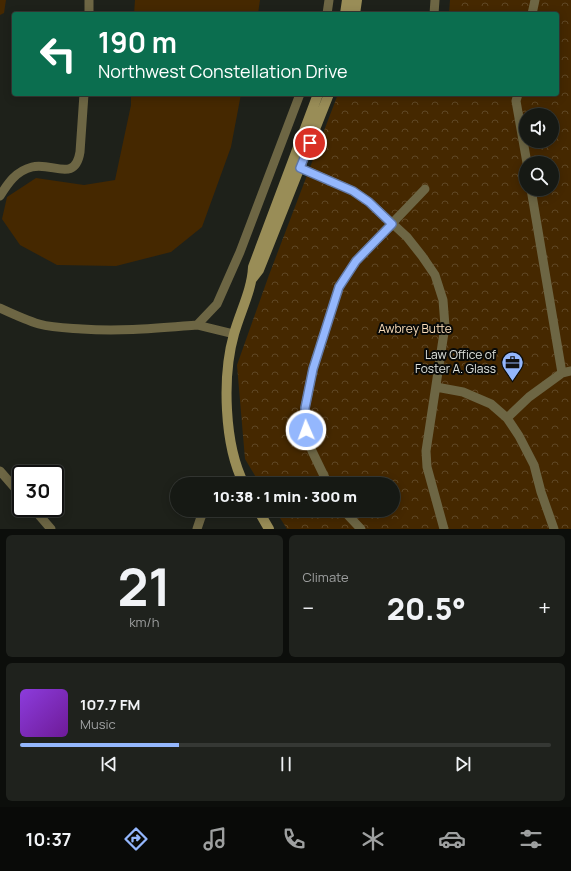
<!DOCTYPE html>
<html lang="en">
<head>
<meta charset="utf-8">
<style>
	:root { --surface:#161914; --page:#1f221d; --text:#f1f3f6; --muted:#9ea0a0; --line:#353834; --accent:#94b7fd }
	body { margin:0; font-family:Manrope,sans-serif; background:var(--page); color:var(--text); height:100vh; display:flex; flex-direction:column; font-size:15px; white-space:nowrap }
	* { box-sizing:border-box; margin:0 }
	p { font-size:13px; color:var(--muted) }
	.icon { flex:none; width:22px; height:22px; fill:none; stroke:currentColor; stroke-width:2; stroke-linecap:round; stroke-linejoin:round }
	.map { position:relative; height:529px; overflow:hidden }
	.details { display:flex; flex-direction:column; gap:6px; padding:6px; background:#0c0e0b; flex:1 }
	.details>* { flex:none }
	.hud { position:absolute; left:12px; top:12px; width:547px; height:84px; border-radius:4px; box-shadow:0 2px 10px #0003,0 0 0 1px var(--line); background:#0b6e4f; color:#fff; overflow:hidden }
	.tools { position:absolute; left:519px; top:108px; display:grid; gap:8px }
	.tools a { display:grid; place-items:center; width:40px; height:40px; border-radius:50%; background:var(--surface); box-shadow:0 2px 10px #0003,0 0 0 1px var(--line); font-size:20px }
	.speed { position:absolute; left:12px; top:465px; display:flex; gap:8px; font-size:20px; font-weight:700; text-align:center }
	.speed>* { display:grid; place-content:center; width:52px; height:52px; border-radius:50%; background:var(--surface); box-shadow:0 2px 10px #0003,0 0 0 1px var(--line); line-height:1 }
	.speed .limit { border:2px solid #111; border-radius:6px; background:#fff; color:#111 }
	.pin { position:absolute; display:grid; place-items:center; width:34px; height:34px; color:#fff; margin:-17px; border:2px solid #fff; border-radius:50%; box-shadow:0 1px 4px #0007 }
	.me { position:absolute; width:44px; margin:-22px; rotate:358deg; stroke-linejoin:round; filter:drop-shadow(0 0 3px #0008) }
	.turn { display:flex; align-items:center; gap:14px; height:84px; padding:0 20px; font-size:18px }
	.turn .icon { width:52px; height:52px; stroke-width:2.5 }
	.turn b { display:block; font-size:28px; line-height:34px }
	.big { font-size:30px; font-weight:800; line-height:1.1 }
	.details .card { flex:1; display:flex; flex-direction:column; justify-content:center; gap:6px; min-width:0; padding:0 14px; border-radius:6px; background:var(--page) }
	.details .dial { align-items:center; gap:0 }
	.dial b { font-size:52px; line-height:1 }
	.song { display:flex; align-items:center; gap:12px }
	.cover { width:48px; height:48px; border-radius:6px; background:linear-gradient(135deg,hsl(270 70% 55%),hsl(280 70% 35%)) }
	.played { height:4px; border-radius:2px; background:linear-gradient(90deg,var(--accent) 30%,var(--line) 30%) }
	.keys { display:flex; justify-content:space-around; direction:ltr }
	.heat { display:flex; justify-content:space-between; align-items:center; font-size:22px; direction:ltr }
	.details .tiles { flex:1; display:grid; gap:6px; grid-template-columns:1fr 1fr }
	.card:last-child { grid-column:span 2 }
	.trip { position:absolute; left:170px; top:477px; width:230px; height:40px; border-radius:20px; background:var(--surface); box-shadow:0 2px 10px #0003,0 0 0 1px var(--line); font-weight:800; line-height:40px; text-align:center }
	.menu { display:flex; height:64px; justify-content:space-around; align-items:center; background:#090a08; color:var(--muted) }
	.menu .icon { width:28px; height:28px }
	.menu .active { color:var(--accent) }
	.menu b { font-size:18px; color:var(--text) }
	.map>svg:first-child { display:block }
	.green { fill:#452800 }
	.forest { fill:url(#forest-crowns); fill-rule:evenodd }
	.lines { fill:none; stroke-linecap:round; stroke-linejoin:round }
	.street { stroke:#6d6644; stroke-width:9 }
	.secondary { stroke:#998d57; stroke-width:10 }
	.route-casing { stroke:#6077a4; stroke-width:10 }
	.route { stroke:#94b7fd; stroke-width:7 }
	.labels { text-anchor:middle; stroke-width:4; stroke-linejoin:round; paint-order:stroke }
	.park-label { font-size:12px; fill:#fbddba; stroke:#090a08 }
	.poi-label { font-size:12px; fill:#dee1dc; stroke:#090a08; text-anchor:end }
</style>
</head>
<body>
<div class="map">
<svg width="571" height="529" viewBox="0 0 571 529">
	<defs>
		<pattern id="forest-crowns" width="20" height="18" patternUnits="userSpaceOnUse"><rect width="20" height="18" fill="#452800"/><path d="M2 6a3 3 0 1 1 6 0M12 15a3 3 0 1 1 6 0" fill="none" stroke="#5f4725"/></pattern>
	</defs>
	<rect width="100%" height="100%" fill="#1e211a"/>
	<path class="green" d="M0 0H6L4 13 0 15Z
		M135 0H260L258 14H134Z
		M131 94H241L231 147 202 227 171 252 116 266 57 265 20 245 2 219 7 197 36 178 84 185 115 180 131 105Z"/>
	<path class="forest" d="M450 0H571V529H287L275 510H393V484H260L245 459 237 365 269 275 338 94H557V14H449ZM526 115H552V141H526ZM526 163H552V189H526Z"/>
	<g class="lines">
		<path class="street" d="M89 0V14
			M327 14 329 0
			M434 14 435 0
			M532 14 535 0
			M518 94 516 101 527 163
			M294 165 342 186 353 191 369 202 407 237 422 256 435 275 443 300 445 326 426 451 427 467 444 529
			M531 189 562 373
			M0 196C8 183 16 171 32 167 53 162 75 183 80 152L84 94
			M0 308C13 314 26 320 39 324 53 328 68 328 82 329 120 332 159 328 197 325
			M234 334 197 325 217 304 240 252 300 94
			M436 387 463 392 491 404 507 418 519 436 534 465 541 492 554 529
			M507 418 529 397 562 373 571 371
			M0 471 21 495
			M328 484 312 451 306 430 305 408 313 369 339 287 356 261 425 189
			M33 508 51 529
			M343 510 361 529
			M197 529 201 517 206 510"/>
		<path class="secondary" d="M345 14 347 0
			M355 14 357 0
			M252 279 259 270 329 94
			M244 484C224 445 222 376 234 334 240 312 252 290 253 267L318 94
			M258 510 269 529"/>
	</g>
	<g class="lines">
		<defs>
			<path id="route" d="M306 430 305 408 313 369 339 287 356 261 392 224 369 202 353 191 300 168 310 143"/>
		</defs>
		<use href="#route" class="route-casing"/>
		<use href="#route" class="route"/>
	</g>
	<defs>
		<symbol id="office-pin" viewBox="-11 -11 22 30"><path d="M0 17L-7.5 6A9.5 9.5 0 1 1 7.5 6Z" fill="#94b7fd" stroke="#090a08"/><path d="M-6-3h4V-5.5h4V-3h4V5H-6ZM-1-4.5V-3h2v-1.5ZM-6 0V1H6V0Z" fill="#111"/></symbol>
	</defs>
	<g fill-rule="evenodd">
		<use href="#office-pin" x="500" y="350" width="25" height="34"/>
	</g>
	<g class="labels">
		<g class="park-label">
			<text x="415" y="333">Awbrey Butte</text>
		</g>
		<g class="poi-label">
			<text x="496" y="359">Law Office of<tspan x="496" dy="14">Foster A. Glass</tspan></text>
		</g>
	</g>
</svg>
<div class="tools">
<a><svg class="icon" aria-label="sound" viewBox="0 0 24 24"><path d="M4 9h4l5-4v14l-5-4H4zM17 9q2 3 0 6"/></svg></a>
<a><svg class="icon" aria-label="search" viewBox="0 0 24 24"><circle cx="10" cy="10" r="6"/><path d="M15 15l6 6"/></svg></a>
</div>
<div class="speed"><div class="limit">30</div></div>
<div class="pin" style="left:310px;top:143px;background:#d93025"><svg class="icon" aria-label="arrive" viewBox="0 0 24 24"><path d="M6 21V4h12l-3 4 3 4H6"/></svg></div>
<svg class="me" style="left:306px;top:430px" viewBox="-20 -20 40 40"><circle r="17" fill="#94b7fd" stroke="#fff" stroke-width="3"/><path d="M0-11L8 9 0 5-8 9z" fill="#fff"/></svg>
<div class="trip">10:38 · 1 min · 300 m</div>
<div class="hud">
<div class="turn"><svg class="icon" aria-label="left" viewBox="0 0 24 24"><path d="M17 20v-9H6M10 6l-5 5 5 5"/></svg><div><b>190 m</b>Northwest Constellation Drive</div></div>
</div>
</div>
<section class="details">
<div class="tiles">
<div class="card dial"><b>21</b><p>km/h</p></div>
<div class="card"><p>Climate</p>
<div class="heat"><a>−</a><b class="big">20.5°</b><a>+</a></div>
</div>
<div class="card">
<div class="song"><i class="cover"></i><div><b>107.7 FM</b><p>Music</p></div></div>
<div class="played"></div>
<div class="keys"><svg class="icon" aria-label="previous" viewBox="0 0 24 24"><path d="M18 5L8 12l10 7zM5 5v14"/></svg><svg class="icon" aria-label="pause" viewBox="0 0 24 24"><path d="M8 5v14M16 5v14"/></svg><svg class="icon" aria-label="next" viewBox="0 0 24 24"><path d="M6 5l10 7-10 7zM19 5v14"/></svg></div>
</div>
</div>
</section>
<nav class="menu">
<b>10:37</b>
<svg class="icon active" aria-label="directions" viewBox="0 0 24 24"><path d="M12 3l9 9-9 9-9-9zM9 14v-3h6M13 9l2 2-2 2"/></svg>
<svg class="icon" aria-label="music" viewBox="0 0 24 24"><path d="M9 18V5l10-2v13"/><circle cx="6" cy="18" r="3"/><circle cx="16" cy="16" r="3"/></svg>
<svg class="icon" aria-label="phone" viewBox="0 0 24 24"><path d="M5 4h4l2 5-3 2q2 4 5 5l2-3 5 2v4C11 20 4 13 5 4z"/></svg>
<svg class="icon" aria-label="climate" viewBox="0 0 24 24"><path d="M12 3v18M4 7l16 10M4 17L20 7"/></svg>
<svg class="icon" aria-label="car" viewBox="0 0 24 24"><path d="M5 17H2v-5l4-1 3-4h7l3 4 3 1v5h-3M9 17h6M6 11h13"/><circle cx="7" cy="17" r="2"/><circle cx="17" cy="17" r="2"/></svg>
<svg class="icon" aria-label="filters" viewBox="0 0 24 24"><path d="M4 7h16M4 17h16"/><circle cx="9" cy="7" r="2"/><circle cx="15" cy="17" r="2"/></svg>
</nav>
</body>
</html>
